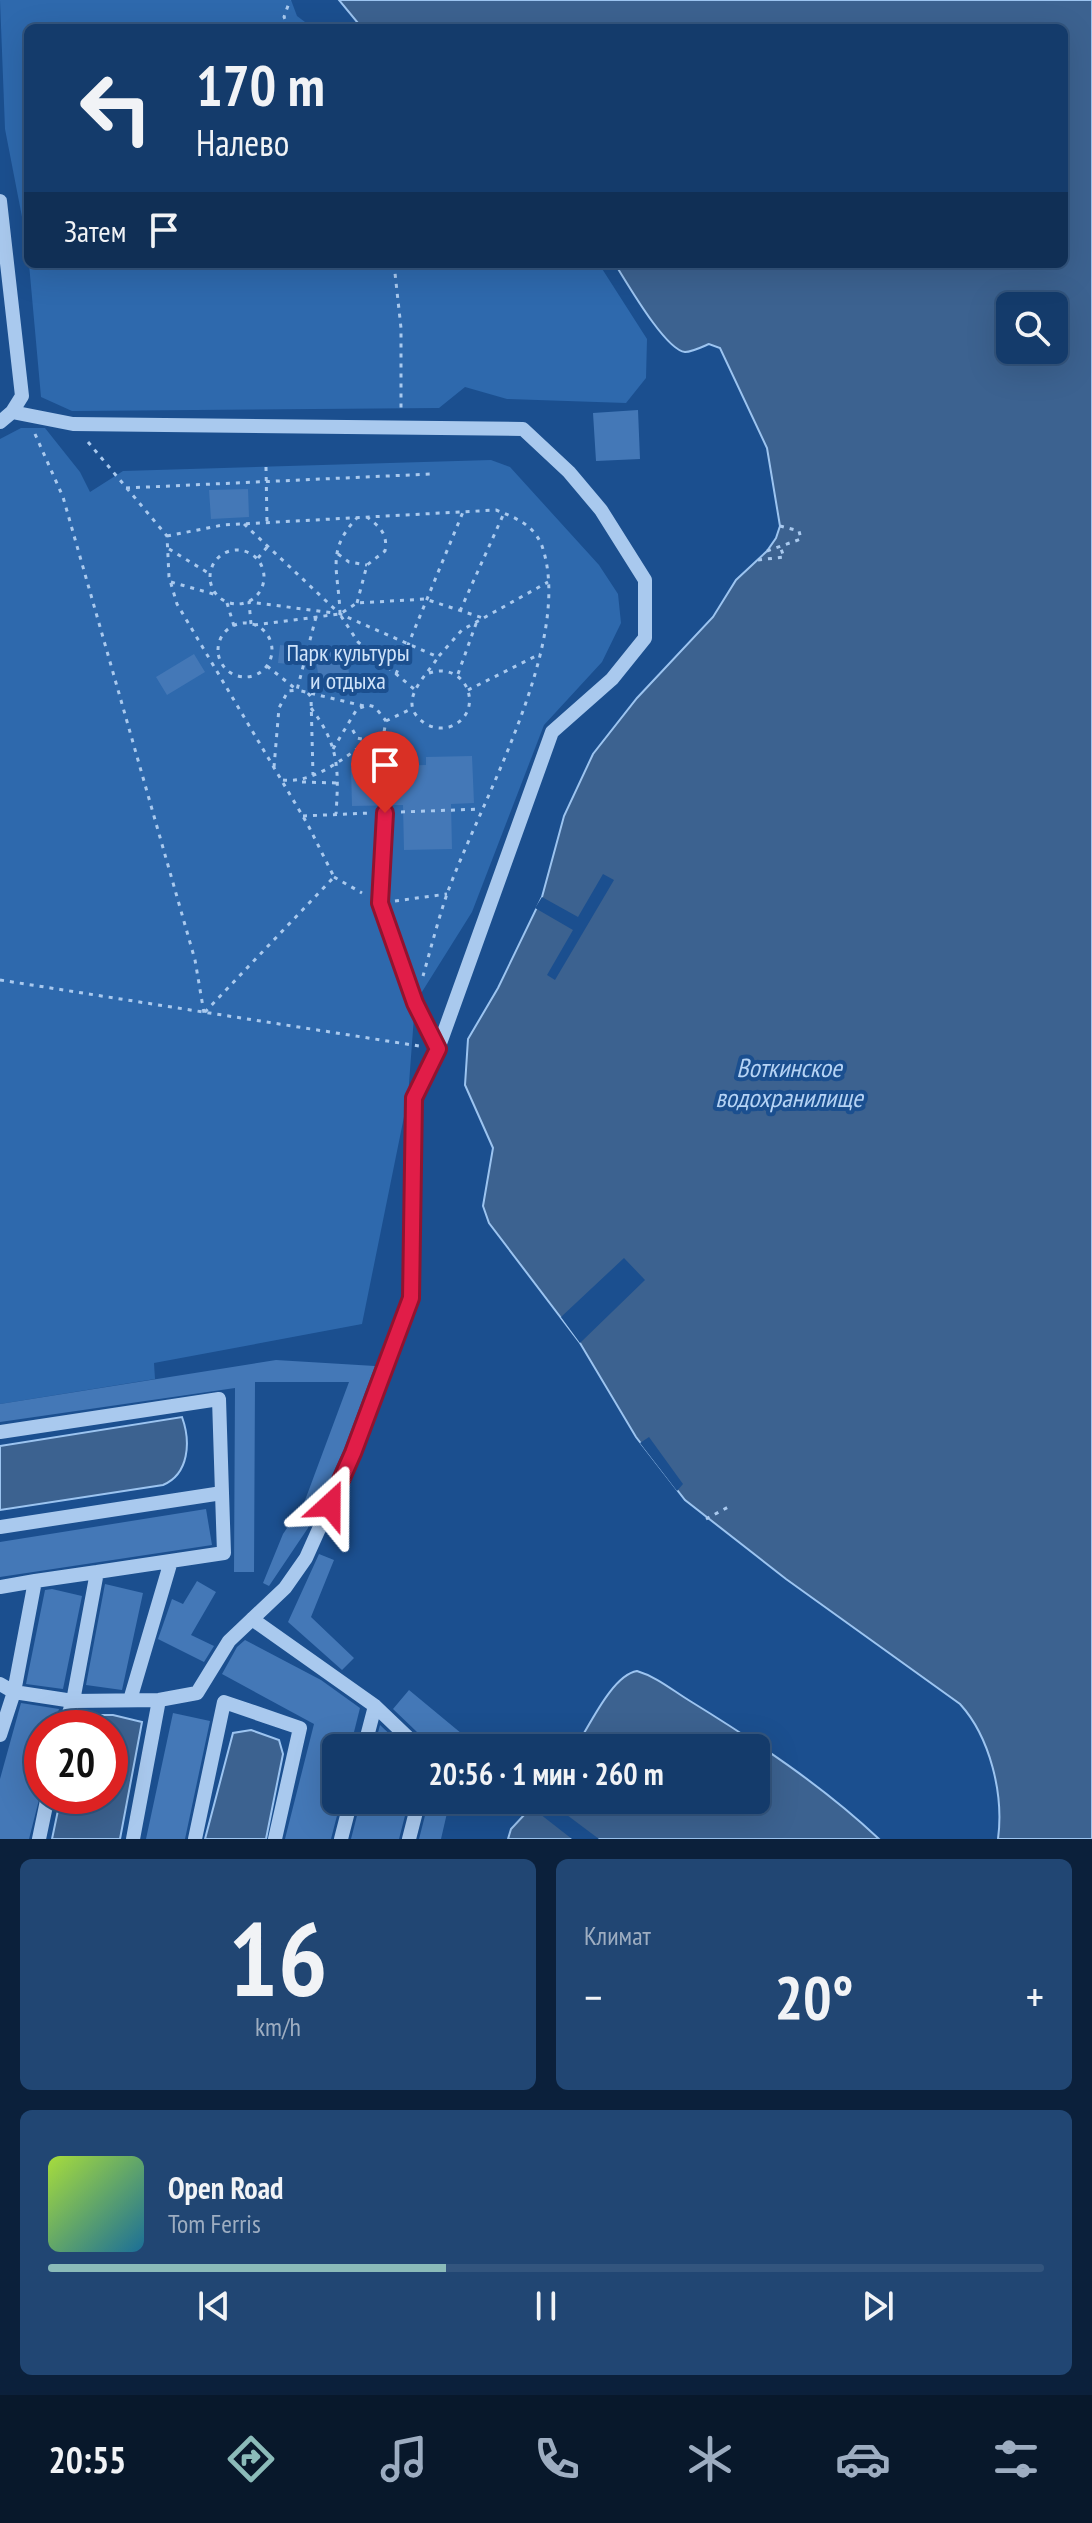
<!DOCTYPE html>
<html lang="ru">
<head>
<meta charset="utf-8">
<style>
	:root { --surface:#143b6b; --page:#214673; --text:#f1f3f6; --muted:#9dadc1; --line:#33557e; --accent:#8bbbb9 }
	body { margin:0; font-family:"PT Sans Narrow",sans-serif; background:var(--page); color:var(--text); height:100vh; display:flex; flex-direction:column; font-size:30px; white-space:nowrap }
	* { box-sizing:border-box; margin:0 }
	p { font-size:26px; color:var(--muted) }
	.icon { flex:none; width:44px; height:44px; fill:none; stroke:currentColor; stroke-width:2; stroke-linecap:round; stroke-linejoin:round }
	.map { position:relative; height:1839px; overflow:hidden }
	.panel { display:flex; flex-direction:column; gap:20px; padding:20px; background:#0b203b; flex:1 }
	.panel>* { flex:none }
	.guide { position:absolute; left:24px; top:24px; width:1044px; height:244px; border-radius:12px; box-shadow:0 8px 32px #0002,0 0 0 2px var(--line); background:#143b6b; color:var(--text); overflow:hidden }
	.tools { position:absolute; left:996px; top:292px; display:grid; gap:16px }
	.tools a { display:grid; place-items:center; width:72px; height:72px; border-radius:12px; background:var(--surface); box-shadow:0 8px 32px #0002,0 0 0 2px var(--line); font-size:40px }
	.speed { position:absolute; left:24px; top:1710px; display:flex; gap:16px; font-size:40px; font-weight:700; text-align:center }
	.speed>* { display:grid; place-content:center; width:104px; height:104px; border-radius:50%; background:var(--surface); box-shadow:0 8px 32px #0002,0 0 0 2px var(--line); line-height:1 }
	.speed .limit { border:12px solid #d22; background:#fff; color:#111 }
	.pin { position:absolute; display:grid; place-items:center; width:68px; height:68px; color:#fff; margin:-82px -34px; border-radius:50% 50% 50% 0; rotate:-45deg; box-shadow:0 0 8px #0007 }
	.pin .icon { rotate:45deg }
	.me { position:absolute; width:88px; margin:-44px; rotate:24deg; stroke-linejoin:round; filter:drop-shadow(0 0 6px #0008) }
	.turn { display:flex; align-items:center; gap:28px; height:168px; padding:0 40px; font-size:36px }
	.turn .icon { width:104px; height:104px; stroke-width:2.5 }
	.turn b { display:block; font-size:56px; line-height:68px }
	.then { display:flex; align-items:center; height:76px; padding:0 40px; background:#0003; gap:16px; font-size:30px }
	.big { font-size:60px; font-weight:700; line-height:1.1 }
	.panel .card { flex:1; display:flex; flex-direction:column; justify-content:center; gap:12px; min-width:0; padding:0 28px; border-radius:12px; background:var(--page) }
	.panel .dial { align-items:center; gap:0 }
	.dial b { font-size:104px; line-height:1 }
	.song { display:flex; align-items:center; gap:24px }
	.cover { width:96px; height:96px; border-radius:12px; background:linear-gradient(135deg,hsl(80 70% 55%),hsl(200 70% 35%)) }
	.played { height:8px; border-radius:4px; background:linear-gradient(90deg,var(--accent) 40%,var(--line) 40%) }
	.keys { display:flex; justify-content:space-around; direction:ltr }
	.heat { display:flex; justify-content:space-between; align-items:center; font-size:44px; direction:ltr }
	.panel .tiles { flex:1; display:grid; gap:20px; grid-template-columns:1fr 1fr }
	.card:last-child { grid-column:span 2 }
	.trip { position:absolute; left:322px; top:1734px; width:448px; height:80px; border-radius:12px; background:var(--surface); box-shadow:0 8px 32px #0002,0 0 0 2px var(--line); font-weight:700; line-height:80px; text-align:center }
	.tab-bar { display:flex; height:128px; justify-content:space-around; align-items:center; background:#08182b; color:var(--muted) }
	.tab-bar .icon { width:56px; height:56px }
	.tab-bar .selected { color:var(--accent) }
	.tab-bar b { font-size:36px; color:var(--text) }
	.map>svg:first-child { display:block }
	.green { fill:#2e69ad }
	.water { fill:#3c6290; stroke:#9cc4f0; stroke-width:2; fill-rule:evenodd }
	.pier { fill:#1b4f8f }
	.building { fill:#4478b7 }
	.lines { fill:none; stroke-linecap:round; stroke-linejoin:round }
	.path { stroke:#a9c9ee; stroke-width:3; stroke-dasharray:4 6; stroke-linecap:butt }
	.minor { stroke:#a9c9ee; stroke-width:14 }
	.route-casing { stroke:#92132f; stroke-width:20 }
	.route { stroke:#e11d48; stroke-width:14 }
	.labels { text-anchor:middle; stroke-width:8; stroke-linejoin:round; paint-order:stroke }
	.park-label { font-size:24px; fill:#cfe3fa; stroke:#1b4f8f }
	.water-label { font-size:26px; font-style:italic; fill:#b5d3f5; stroke:#1b4f8f }
</style>
</head>
<body>
<div class="map">
<svg width="1092" height="1839" viewBox="0 0 1092 1839">
	<rect width="100%" height="100%" fill="#1b4f8f"/>
	<path class="green" d="M0 0H291L297 16 313 28H28V248L5 129Z
		M29 264H599L647 339 646 378 626 403 507 399 465 387 439 408 72 411 41 397Z
		M21 428H45L80 472 90 492 123 471 491 460 510 467 599 565 618 594 621 623 602 662 544 725 472 912 415 1003 408 1097 362 1324 154 1363 155 1379 0 1404V439Z"/>
	<path class="water" d="M339 0H1092V1839H998C1004 1794 990 1737 960 1704L786 1579 685 1500 636 1437 580 1343 489 1223 483 1206 493 1148 465 1085 468 1039 498 988 542 897 564 816 593 754 637 698 713 617 736 580 767 551 776 538 780 526 767 448 720 348 709 344C702 347 692 352 685 352 665 350 626 281 615 264H1064V28H362ZM1010 306H1054V350H1010Z
		M182 1417C191 1442 189 1474 163 1485L0 1510V1446Z
		M637 1671C657 1677 672 1690 690 1701 755 1741 823 1786 879 1839H508L511 1829 538 1800H756V1748H575C589 1727 612 1675 637 1671Z
		M95 1715H113L142 1722 120 1839H52L61 1796H110V1728H79L82 1720Z
		M251 1730 279 1740 283 1754 266 1839H205L233 1733Z"/>
	<path class="pier" d="M603 874 614 880 555 980 547 975 573 930 535 908 542 897 578 917Z
		M624 1258 645 1280 580 1343 561 1317Z
		M649 1437 683 1484 677 1491 640 1443Z
		M538 1800H547L599 1839H572L531 1807Z"/>
	<path class="building" d="M638 410 640 459 596 461 593 413Z
		M248 489 249 517 211 519 209 490Z
		M280 645 300 647 299 665 278 663Z
		M345 649 349 673 319 679 315 655Z
		M194 654 205 672 167 695 156 677Z
		M472 756 474 803 451 804 452 849 404 850 403 805 352 806 351 767 426 765V757Z
		M276 1360 375 1366 344 1449 308 1528 269 1586 263 1583 283 1534 304 1503 349 1382H255L254 1572H234L235 1388 0 1422V1404Z
		M206 1509 212 1545 0 1577V1542Z
		M319 1554 334 1560 311 1617 354 1658 342 1670 288 1622Z
		M197 1581 216 1592 191 1635 214 1646 204 1662 158 1639 172 1599 183 1604Z
		M105 1584 143 1593 122 1690 86 1685Z
		M52 1589 82 1596 63 1689 26 1684 45 1590Z
		M245 1640 321 1680 360 1708 350 1748H336V1800H341L331 1839H285L314 1724 222 1674 237 1647Z
		M409 1690 479 1748H436L417 1732 393 1709Z
		M21 1703 59 1709 54 1728H42V1788L29 1839H0V1779Z
		M173 1713 210 1721 185 1839H146Z
		M380 1725 400 1744 398 1748H374Z
		M361 1800H409L399 1839H351Z
		M429 1800H450L441 1839H419Z"/>
	<g class="lines">
		<path class="path" d="M289 28 284 17 290 0
			M394 264 401 328V412
			M35 434 63 497 195 960 204 1013
			M88 442 167 536 169 577 177 604 308 825 334 877 204 1013
			M266 467 267 523
			M126 488 431 474
			M244 524 340 614 438 657 462 630 548 582
			M167 536 223 525 496 510C516 518 534 525 542 546 575 641 480 802 447 894 438 920 431 948 423 976
			M169 549 210 574
			M210 577a27 27 0 1 1 54 0a27 27 0 1 1-54 0Z
			M767 551 801 539 799 531 780 526
			M338 554 349 562 367 565
			M258 558 268 546
			M758 560 784 557 780 546
			M171 582 217 595
			M227 603 234 626
			M357 603 367 565 385 551C388 534 380 527 367 517
			M460 611 504 513
			M340 614C339 572 325 551 357 518
			M341 616 358 642 414 689
			M316 617 297 690 364 706
			M218 650a27 27 0 1 1 54 0a27 27 0 1 1-54 0Z
			M251 624 249 602 334 613
			M254 625 340 614 357 603 425 599 483 618
			M267 666 297 690
			M429 673C469 660 486 715 449 727 441 729 433 728 426 724 393 703 427 676 438 657
			M396 674 463 512
			M458 674 477 621
			M468 690 540 654
			M308 693 311 697 313 775
			M311 708C339 745 339 769 336 814
			M386 721 413 708
			M333 749 357 709 368 705 375 707 386 721 384 732 372 741 357 738 350 725
			M274 767 279 708 288 691 297 690
			M283 780C313 784 344 758 368 741
			M302 782 338 783
			M401 812 481 809
			M303 816 370 813
			M334 877 362 893
			M395 901 447 894
			M0 980 419 1046
			M706 1519 730 1506"/>
		<path class="minor" d="M0 201 22 396 12 412 0 422
			M385 813 380 903 415 1003 438 1049
			M0 1432 219 1399 222 1493
			M0 1527 222 1493 224 1553 97 1572
			M0 1587 35 1581
			M252 1619 375 1706 419 1748
			M0 1684 14 1692 73 1701 159 1700 197 1693 229 1641 285 1588 306 1558 353 1453 411 1298 414 1098 438 1049 552 732 612 679 645 638V580L601 510 569 472 523 429 73 424 12 412
			M130 1700 171 1561
			M0 1735 14 1692 35 1581 97 1572 73 1701 64 1728
			M364 1748 375 1706
			M39 1839 48 1796
			M133 1839 159 1700
			M195 1839 224 1702 300 1728 275 1839
			M341 1839 351 1800
			M409 1839 419 1800"/>
	</g>
	<g class="lines">
		<defs>
			<path id="route" d="M330 1505 353 1453 411 1298 414 1098 438 1049 415 1003 380 903 385 813"/>
		</defs>
		<use href="#route" class="route-casing"/>
		<use href="#route" class="route"/>
	</g>
	<g class="labels">
		<g class="park-label">
			<text x="348" y="661">Парк культуры<tspan x="348" dy="28">и отдыха</tspan></text>
		</g>
		<g class="water-label">
			<text x="789" y="1077">Воткинское<tspan x="789" dy="30">водохранилище</tspan></text>
		</g>
	</g>
</svg>
<div class="tools">
<a><svg class="icon" aria-label="search" viewBox="0 0 24 24"><circle cx="10" cy="10" r="6"/><path d="M15 15l6 6"/></svg></a>
</div>
<div class="speed"><div class="limit">20</div></div>
<div class="pin" style="left:385px;top:813px;background:#d93025"><svg class="icon" aria-label="arrive" viewBox="0 0 24 24"><path d="M6 21V4h12l-3 4 3 4H6"/></svg></div>
<svg class="me" style="left:330px;top:1505px" viewBox="-20 -20 40 40"><path d="M0-17L14 15 0 8-14 15z" fill="#e11d48" stroke="#fff" stroke-width="4"/></svg>
<div class="trip">20:56 · 1 мин · 260 m</div>
<div class="guide">
<div class="turn"><svg class="icon" aria-label="left" viewBox="0 0 24 24"><path d="M17 20v-9H6M10 6l-5 5 5 5"/></svg><div><b>170 m</b>Налево</div></div>
<div class="then">Затем<svg class="icon" aria-label="arrive" viewBox="0 0 24 24"><path d="M6 21V4h12l-3 4 3 4H6"/></svg></div>
</div>
</div>
<section class="panel">
<div class="tiles">
<div class="card dial"><b>16</b><p>km/h</p></div>
<div class="card"><p>Климат</p>
<div class="heat"><a>−</a><b class="big">20°</b><a>+</a></div>
</div>
<div class="card">
<div class="song"><i class="cover"></i><div><b>Open Road</b><p>Tom Ferris</p></div></div>
<div class="played"></div>
<div class="keys"><svg class="icon" aria-label="previous" viewBox="0 0 24 24"><path d="M18 5L8 12l10 7zM5 5v14"/></svg><svg class="icon" aria-label="pause" viewBox="0 0 24 24"><path d="M8 5v14M16 5v14"/></svg><svg class="icon" aria-label="next" viewBox="0 0 24 24"><path d="M6 5l10 7-10 7zM19 5v14"/></svg></div>
</div>
</div>
</section>
<nav class="tab-bar">
<b>20:55</b>
<svg class="icon selected" aria-label="directions" viewBox="0 0 24 24"><path d="M12 3l9 9-9 9-9-9zM9 14v-3h6M13 9l2 2-2 2"/></svg>
<svg class="icon" aria-label="music" viewBox="0 0 24 24"><path d="M9 18V5l10-2v13"/><circle cx="6" cy="18" r="3"/><circle cx="16" cy="16" r="3"/></svg>
<svg class="icon" aria-label="phone" viewBox="0 0 24 24"><path d="M5 4h4l2 5-3 2q2 4 5 5l2-3 5 2v4C11 20 4 13 5 4z"/></svg>
<svg class="icon" aria-label="climate" viewBox="0 0 24 24"><path d="M12 3v18M4 7l16 10M4 17L20 7"/></svg>
<svg class="icon" aria-label="car" viewBox="0 0 24 24"><path d="M5 17H2v-5l4-1 3-4h7l3 4 3 1v5h-3M9 17h6M6 11h13"/><circle cx="7" cy="17" r="2"/><circle cx="17" cy="17" r="2"/></svg>
<svg class="icon" aria-label="filters" viewBox="0 0 24 24"><path d="M4 7h16M4 17h16"/><circle cx="9" cy="7" r="2"/><circle cx="15" cy="17" r="2"/></svg>
</nav>
</body>
</html>
